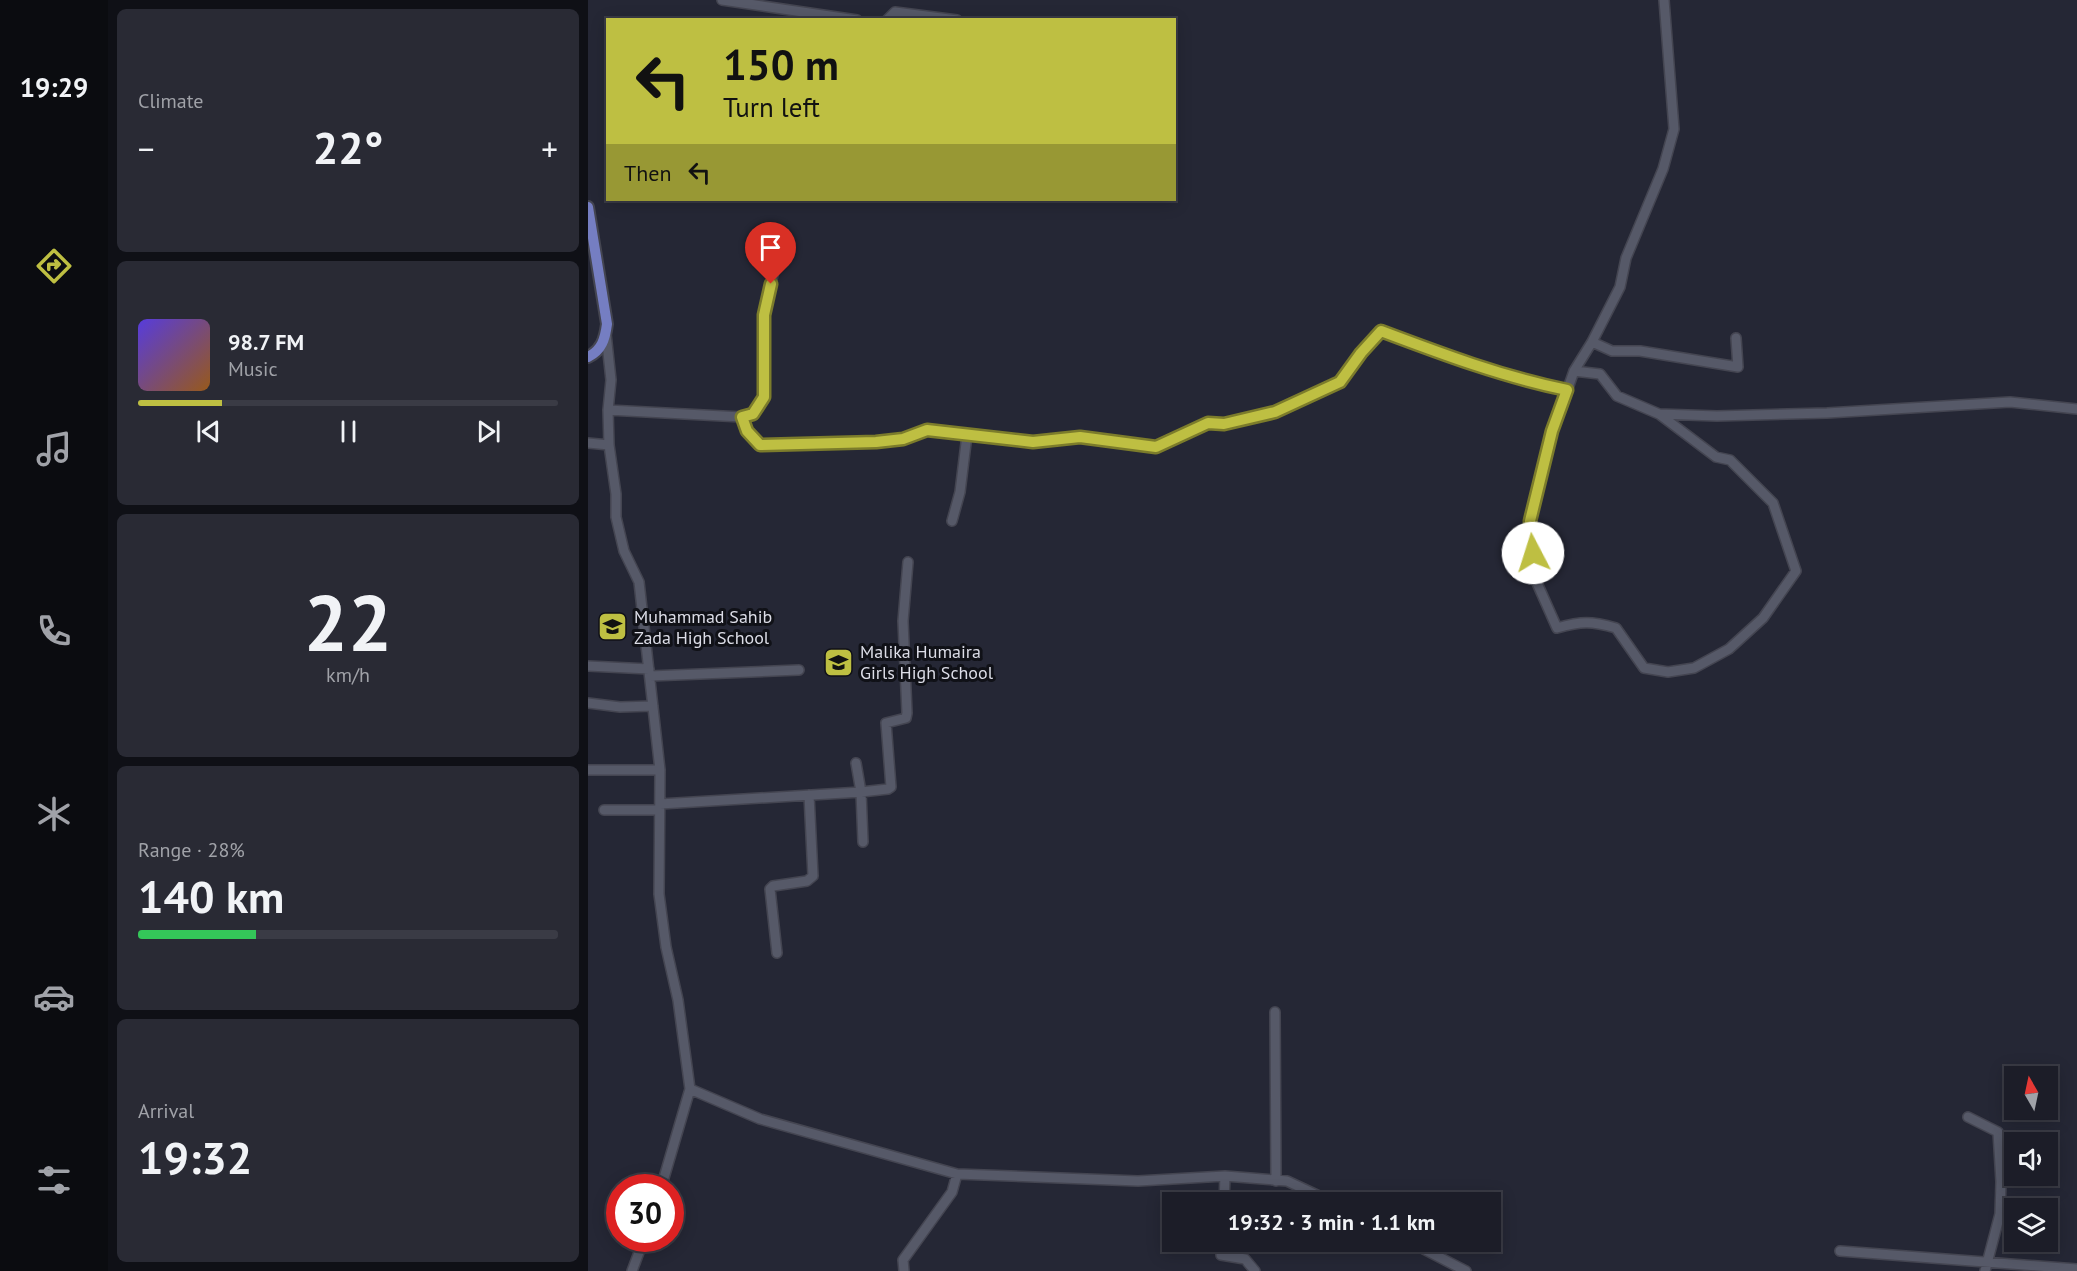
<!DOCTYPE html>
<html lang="en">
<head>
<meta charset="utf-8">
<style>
	:root { --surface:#1c1d28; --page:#292a34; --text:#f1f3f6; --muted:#a0a2a8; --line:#3a3b45; --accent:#bebf42 }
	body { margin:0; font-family:"PT Sans",sans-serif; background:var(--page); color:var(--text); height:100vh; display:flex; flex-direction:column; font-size:22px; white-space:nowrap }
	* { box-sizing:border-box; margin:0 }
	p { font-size:20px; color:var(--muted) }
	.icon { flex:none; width:33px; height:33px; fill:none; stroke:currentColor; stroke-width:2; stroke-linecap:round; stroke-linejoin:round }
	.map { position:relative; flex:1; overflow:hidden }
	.panel { display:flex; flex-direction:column; gap:9px; padding:9px; background:#0f1016; width:480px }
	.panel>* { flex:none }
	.guide { position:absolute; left:18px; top:18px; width:570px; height:183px; border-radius:0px; box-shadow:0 3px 15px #0003,0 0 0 2px var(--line); background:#bebf42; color:#111; overflow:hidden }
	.needle { width:39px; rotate:351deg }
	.buttons { position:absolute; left:1416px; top:1066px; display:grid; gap:12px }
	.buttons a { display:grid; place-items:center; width:54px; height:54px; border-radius:0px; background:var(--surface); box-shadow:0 3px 15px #0003,0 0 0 2px var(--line); font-size:30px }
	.speed { position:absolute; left:18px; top:1174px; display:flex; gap:12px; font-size:30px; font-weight:700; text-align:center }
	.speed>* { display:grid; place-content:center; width:78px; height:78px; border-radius:50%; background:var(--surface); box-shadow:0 3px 15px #0003,0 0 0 2px var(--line); line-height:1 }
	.speed .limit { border:9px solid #d22; background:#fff; color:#111 }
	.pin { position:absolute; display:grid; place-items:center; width:51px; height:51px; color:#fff; margin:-62px -26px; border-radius:50% 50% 50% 0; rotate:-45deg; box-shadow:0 0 6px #0007 }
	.pin .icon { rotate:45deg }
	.me { position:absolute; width:66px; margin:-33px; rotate:355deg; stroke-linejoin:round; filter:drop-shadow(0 0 4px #0008) }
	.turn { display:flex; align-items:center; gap:21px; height:126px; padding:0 18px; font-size:27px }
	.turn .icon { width:78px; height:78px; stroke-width:2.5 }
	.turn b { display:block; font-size:42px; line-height:51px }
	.then { display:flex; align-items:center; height:57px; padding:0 18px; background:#0003; gap:12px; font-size:22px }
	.big { font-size:45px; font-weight:700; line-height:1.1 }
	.panel .card { flex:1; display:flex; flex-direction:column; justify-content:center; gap:9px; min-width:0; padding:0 21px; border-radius:9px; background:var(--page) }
	.panel .dial { align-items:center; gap:0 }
	.dial b { font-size:78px; line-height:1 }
	.song { display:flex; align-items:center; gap:18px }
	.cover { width:72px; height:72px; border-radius:9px; background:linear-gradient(135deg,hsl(250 70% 55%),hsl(30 70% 35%)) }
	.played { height:6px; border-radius:3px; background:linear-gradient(90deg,var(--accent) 20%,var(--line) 20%) }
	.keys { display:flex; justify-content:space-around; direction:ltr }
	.heat { display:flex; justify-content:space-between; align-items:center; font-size:33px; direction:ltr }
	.charge { height:9px; border-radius:4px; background:linear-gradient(90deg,#34c759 28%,var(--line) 0) }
	.trip { position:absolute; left:574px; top:1192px; width:339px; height:60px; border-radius:0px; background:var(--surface); box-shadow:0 3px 15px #0003,0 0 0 2px var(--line); font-weight:700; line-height:60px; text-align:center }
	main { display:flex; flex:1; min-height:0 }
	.dock { display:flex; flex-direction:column; width:108px; justify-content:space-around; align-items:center; background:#0b0c10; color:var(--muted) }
	.dock .icon { width:42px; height:42px }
	.dock .selected { color:var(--accent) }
	.dock b { font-size:27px; color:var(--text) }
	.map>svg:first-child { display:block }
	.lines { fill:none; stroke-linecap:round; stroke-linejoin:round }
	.minor-casing { stroke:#444551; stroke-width:12 }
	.major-casing { stroke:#444551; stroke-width:14 }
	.minor { stroke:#565968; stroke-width:9 }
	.major { stroke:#757ec2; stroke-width:10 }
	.route-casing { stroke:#7c7c2b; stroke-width:15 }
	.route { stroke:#bebf42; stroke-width:10 }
	.labels { text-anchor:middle; stroke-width:6; stroke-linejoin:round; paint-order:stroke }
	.poi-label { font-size:18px; fill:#dcdde7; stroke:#101117; text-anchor:start }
</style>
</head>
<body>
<main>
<nav class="dock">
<b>19:29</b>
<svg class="icon selected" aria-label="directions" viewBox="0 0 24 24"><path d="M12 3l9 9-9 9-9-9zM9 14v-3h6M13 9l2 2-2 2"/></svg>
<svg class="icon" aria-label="music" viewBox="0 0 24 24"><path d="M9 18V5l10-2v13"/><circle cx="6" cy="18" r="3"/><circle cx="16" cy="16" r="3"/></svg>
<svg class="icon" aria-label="phone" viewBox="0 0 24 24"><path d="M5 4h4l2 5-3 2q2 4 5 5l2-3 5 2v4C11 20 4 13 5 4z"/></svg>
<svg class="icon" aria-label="climate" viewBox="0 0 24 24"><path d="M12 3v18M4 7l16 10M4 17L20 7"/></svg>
<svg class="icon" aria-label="car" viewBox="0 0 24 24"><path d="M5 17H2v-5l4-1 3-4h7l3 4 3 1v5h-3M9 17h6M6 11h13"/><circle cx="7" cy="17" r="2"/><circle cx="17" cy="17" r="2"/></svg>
<svg class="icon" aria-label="filters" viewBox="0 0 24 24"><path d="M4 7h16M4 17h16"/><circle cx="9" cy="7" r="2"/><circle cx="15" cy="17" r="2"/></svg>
</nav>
<section class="panel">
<div class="card"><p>Climate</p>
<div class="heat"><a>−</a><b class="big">22°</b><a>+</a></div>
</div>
<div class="card">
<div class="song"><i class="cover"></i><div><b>98.7 FM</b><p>Music</p></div></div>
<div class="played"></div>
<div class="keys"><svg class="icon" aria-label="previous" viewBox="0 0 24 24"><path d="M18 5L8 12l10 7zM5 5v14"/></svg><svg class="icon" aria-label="pause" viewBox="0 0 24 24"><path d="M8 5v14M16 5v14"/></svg><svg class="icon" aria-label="next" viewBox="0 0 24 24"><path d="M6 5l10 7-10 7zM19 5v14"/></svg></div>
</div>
<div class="card dial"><b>22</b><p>km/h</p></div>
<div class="card"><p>Range · 28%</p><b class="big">140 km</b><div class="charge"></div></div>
<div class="card"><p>Arrival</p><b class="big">19:32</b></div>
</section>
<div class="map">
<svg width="1489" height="1271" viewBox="0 0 1489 1271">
	<rect width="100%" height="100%" fill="#252735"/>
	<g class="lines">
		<defs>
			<path id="minor" d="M134 0 269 20
				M299 20 307 12 369 20
				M18 334 23 380 20 410 21 445 28 494V517L36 551 51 582 72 770 71 894 78 947 90 1000 102 1089 73 1188
				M1004 342 1024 351H1052L1150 367 1148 338
				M979 391 964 431 942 521 949 583 969 628C994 621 1003 621 1028 628L1056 668 1080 672 1106 668 1141 649 1175 618 1208 571 1185 503 1142 460 1128 457 1071 414 1029 396 1012 374 986 371
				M20 410 154 417 159 431 172 445 288 442 315 439 339 430 445 442 492 437 568 447 620 423 636 424 687 412 751 382 773 353 793 331C854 354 915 377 979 391L986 371 1004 342 1032 287 1038 258 1075 169 1086 129 1076 0
				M1071 414 1129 416 1239 413 1422 402 1489 409
				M154 417 165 414 176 397 175 315 187 267
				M0 443 21 445
				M364 521 372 492 379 435
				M0 666 61 669
				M62 676 211 670
				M0 703 32 707 65 706
				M268 763 273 792 275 842
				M0 770H72
				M72 804 273 792 300 789 303 787 298 723 318 718 319 713 315 621 320 562
				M16 810H70
				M189 953 182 889 185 886 219 881 225 876 221 795
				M687 1012 688 1181
				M102 1089 172 1119 369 1174 550 1181 637 1176 699 1181 746 1203
				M1380 1117 1410 1132 1413 1182 1412 1214 1397 1271
				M636 1203 637 1176
				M634 1242 633 1255 657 1259 667 1271
				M822 1242 878 1271
				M1252 1251 1489 1269
				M44 1271 56 1239
				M316 1271 315 1260 364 1192 369 1174"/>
			<path id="major" d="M0 207 19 324C17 339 14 350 0 357"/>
		</defs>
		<use href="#minor" class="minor-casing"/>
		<use href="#major" class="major-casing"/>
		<use href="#minor" class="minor"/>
		<use href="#major" class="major"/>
	</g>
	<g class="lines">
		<defs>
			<path id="route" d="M183 284 176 315V397L165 414 154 417 159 431 172 445 288 442 315 439 339 430 445 442 492 437 568 447 620 423 636 424 687 412 752 382 773 353 793 331C854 354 915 377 979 390L964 431 942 521 945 553"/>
		</defs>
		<use href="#route" class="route-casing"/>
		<use href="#route" class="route"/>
	</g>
	<defs>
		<symbol id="school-square" viewBox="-11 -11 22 22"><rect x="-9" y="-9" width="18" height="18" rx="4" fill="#bebf42" stroke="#101117"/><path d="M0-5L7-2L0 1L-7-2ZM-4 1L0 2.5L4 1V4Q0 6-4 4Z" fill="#111"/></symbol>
	</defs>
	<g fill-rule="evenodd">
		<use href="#school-square" x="8" y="610" width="33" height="33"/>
		<use href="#school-square" x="234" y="646" width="33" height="33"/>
	</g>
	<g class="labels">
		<g class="poi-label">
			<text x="46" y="623">Muhammad Sahib<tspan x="46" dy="21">Zada High School</tspan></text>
			<text x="272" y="658">Malika Humaira<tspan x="272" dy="21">Girls High School</tspan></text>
		</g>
	</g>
</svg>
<div class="buttons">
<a><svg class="needle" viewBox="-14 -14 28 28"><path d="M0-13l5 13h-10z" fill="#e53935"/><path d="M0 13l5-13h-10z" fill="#a0a2a8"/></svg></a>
<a><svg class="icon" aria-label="sound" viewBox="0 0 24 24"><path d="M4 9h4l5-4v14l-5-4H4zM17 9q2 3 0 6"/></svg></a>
<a><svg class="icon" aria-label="layers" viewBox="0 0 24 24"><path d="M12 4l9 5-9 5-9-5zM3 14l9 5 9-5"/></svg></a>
</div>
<div class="speed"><div class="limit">30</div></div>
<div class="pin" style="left:183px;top:284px;background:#d93025"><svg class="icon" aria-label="arrive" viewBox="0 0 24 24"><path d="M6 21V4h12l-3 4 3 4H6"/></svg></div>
<svg class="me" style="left:945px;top:553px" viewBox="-20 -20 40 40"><circle r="19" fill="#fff"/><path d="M0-13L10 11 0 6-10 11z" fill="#bebf42"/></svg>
<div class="trip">19:32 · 3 min · 1.1 km</div>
<div class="guide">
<div class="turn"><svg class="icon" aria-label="left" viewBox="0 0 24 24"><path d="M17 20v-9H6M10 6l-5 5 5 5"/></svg><div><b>150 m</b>Turn left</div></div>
<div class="then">Then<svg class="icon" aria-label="left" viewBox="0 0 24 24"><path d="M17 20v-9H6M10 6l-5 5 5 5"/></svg></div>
</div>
</div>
</main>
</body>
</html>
